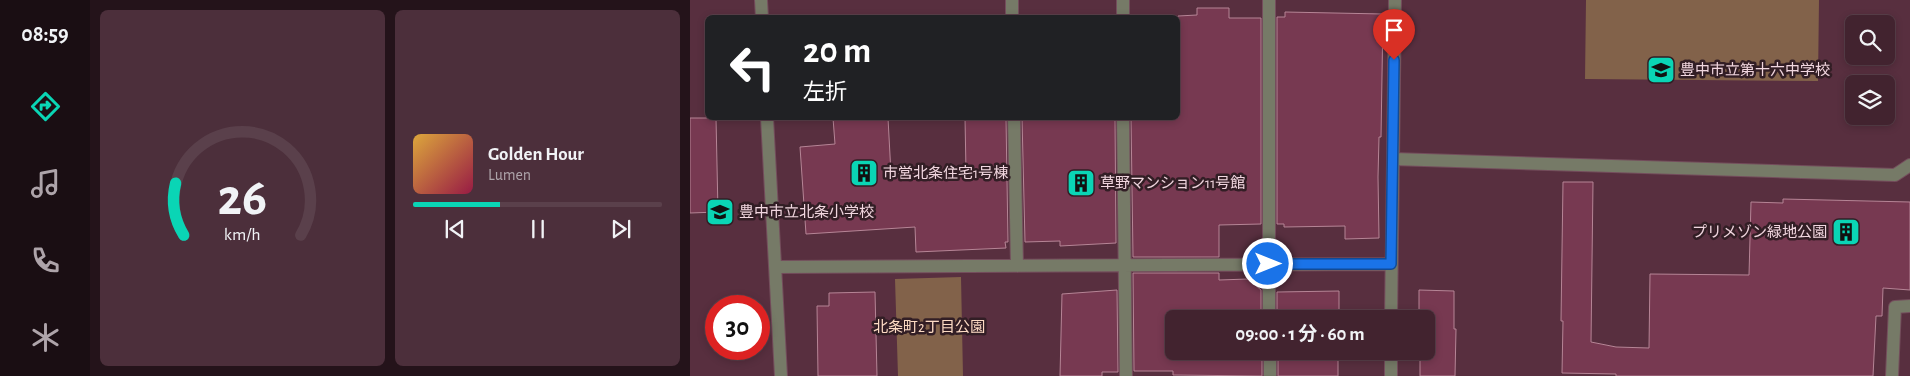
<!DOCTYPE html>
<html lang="ja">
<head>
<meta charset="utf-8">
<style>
	:root { --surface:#42232f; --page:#4c2f3b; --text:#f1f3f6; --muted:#aea4aa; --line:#5a404b; --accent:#0ad5b5 }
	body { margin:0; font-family:"Alegreya Sans","Noto Sans JP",sans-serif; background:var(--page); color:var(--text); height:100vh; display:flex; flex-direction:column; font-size:19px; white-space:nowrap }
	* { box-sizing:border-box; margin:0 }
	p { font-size:16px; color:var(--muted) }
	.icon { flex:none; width:28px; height:28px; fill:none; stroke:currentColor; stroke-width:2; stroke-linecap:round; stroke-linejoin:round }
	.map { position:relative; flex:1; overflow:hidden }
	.sheet { display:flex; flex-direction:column; gap:10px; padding:10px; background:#24131a; width:600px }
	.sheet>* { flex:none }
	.top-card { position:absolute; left:15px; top:15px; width:475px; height:105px; border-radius:8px; box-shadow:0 2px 8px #0003,0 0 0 1px var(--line); background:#202124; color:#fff; overflow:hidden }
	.buttons { position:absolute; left:1155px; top:15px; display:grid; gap:10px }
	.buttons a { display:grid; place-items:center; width:50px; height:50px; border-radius:8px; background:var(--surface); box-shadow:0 2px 8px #0003,0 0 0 1px var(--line); font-size:25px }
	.speed { position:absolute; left:15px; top:295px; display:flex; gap:10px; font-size:25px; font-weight:700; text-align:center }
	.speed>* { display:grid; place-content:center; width:65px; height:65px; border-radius:50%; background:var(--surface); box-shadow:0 2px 8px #0003,0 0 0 1px var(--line); line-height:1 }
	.speed .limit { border:8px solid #d22; background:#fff; color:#111 }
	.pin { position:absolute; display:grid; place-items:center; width:42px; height:42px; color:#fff; margin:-51px -21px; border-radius:50% 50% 50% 0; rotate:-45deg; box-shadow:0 0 5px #0007 }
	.pin .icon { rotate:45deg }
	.me { position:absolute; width:55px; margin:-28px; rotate:90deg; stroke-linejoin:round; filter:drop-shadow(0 0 4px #0008) }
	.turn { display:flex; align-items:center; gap:18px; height:105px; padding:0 15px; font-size:22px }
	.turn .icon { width:65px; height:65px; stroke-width:2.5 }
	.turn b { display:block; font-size:35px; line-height:42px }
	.sheet .card { flex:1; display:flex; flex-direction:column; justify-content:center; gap:8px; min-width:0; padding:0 18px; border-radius:8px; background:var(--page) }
	.sheet .dial { align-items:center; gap:0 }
	.dial svg { height:130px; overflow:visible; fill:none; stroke:var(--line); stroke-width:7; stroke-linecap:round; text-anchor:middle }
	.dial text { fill:var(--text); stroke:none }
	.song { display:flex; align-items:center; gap:15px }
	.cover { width:60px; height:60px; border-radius:8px; background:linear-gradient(135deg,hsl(40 70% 55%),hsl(340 70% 35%)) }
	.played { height:5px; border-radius:2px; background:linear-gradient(90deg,var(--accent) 35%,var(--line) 35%) }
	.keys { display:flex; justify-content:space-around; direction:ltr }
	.sheet .tiles { flex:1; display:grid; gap:10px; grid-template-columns:repeat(2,1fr) }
	.trip { position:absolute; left:475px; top:310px; width:270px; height:50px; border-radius:8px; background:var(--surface); box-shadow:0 2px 8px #0003,0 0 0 1px var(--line); font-weight:700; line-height:50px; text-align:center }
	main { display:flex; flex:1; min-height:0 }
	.dock { display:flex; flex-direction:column; width:90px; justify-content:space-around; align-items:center; background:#1a0e13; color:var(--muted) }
	.dock .icon { width:35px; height:35px }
	.dock .current { color:var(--accent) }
	.dock b { font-size:22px; color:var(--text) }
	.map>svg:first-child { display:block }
	.green { fill:#82624a }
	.building { fill:#773951; stroke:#b68596 }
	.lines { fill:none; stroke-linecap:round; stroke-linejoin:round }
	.minor-casing { stroke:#744d5c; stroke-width:14 }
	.minor { stroke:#767a67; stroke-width:12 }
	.route-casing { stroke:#114b97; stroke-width:12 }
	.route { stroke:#1a73e8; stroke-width:9 }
	.labels { text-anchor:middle; stroke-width:5; stroke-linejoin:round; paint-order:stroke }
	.poi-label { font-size:15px; fill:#f1d6df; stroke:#321e25; text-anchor:start }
	.park-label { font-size:15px; fill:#fddbc4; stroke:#321e25 }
</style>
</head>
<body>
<main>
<nav class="dock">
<b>08:59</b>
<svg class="icon current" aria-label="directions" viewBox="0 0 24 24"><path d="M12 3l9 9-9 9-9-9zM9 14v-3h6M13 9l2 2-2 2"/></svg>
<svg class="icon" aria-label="music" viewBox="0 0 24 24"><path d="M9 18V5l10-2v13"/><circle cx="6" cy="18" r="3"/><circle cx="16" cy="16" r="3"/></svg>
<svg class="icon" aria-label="phone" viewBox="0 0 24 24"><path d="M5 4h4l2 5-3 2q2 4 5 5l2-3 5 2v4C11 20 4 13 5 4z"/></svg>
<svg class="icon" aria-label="climate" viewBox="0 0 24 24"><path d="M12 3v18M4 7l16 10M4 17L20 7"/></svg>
</nav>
<section class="sheet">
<div class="tiles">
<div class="card dial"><svg viewBox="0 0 100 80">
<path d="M14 69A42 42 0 1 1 86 69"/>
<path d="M14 69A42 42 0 0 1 9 37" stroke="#0ad5b5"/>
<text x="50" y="56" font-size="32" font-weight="700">26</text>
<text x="50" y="72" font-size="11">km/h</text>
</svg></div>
<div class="card">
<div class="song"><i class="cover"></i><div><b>Golden Hour</b><p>Lumen</p></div></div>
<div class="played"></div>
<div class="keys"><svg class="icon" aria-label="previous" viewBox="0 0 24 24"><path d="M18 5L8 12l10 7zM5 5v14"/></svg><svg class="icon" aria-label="pause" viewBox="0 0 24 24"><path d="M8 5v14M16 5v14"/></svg><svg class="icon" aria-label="next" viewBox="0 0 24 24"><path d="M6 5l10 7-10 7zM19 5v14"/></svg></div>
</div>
</div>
</section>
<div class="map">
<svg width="1220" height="376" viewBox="0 0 1220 376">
	<rect width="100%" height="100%" fill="#582f3f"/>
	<path class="green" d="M896 0H1129L1128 81 895 79Z
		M271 277 273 376H208L205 279Z"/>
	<path class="building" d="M507 8H539V18H571V224L529 225V257H443L441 118H488V16L507 15Z
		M595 12 693 14 691 137H689L688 177 689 238 655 239V226L594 227V224H587V17H595Z
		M0 118H26L28 212 0 213Z
		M143 118H198L201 174 276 171 275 118H316L318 242H315L316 248 226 252 225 227 116 234 110 147 145 144Z
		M332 118H425L426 243 370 246V241L335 242Z
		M873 182H903L901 342 926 347 959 348 960 274 1059 275 1061 202 1093 203V199L1220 202V290L1193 288 1192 316H1186L1183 376H926V374L872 373 873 321H871Z
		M443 273H529V280L558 279 571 290V319H484V351H572V376L483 375V371H444Z
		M427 290 428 372H412V376H370L372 294Z
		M729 290 764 291V329H766L765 376H730V351H736V319H729Z
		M649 291V319H587V292Z
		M185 292 187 376H128L127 306H139V293Z
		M588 351H648V376H588Z"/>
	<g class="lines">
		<defs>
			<path id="minor" d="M71 0 72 18
				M322 0V18
				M433 0V18
				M77 118 91 376
				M324 118 327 266
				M433 118 436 376
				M703 159 1205 175 1220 165
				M85 267 701 264
				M579 319V0
				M701 319 705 0
				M580 351V376
				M701 376V351
				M1202 376 1205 307 1220 306"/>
		</defs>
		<use href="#minor" class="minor-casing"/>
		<use href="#minor" class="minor"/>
	</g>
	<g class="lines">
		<defs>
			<path id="route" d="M578 264H701L704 60"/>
		</defs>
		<use href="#route" class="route-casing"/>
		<use href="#route" class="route"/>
	</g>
	<defs>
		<symbol id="school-square" viewBox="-11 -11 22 22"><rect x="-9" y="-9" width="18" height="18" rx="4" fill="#0ad5b5" stroke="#321e25"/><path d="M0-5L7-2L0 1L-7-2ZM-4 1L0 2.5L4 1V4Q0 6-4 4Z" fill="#111"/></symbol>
		<symbol id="building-square" viewBox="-11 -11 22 22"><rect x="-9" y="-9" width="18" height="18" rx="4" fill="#0ad5b5" stroke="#321e25"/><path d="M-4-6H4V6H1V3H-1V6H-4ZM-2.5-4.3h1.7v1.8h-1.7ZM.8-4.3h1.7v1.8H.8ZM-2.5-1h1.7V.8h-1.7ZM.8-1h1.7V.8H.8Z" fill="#111"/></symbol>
	</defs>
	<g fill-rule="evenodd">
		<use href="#school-square" x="955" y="54" width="32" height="32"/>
		<use href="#building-square" x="158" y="157" width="32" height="32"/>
		<use href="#building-square" x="375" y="167" width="32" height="32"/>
		<use href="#school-square" x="14" y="196" width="32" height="32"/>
		<use href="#building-square" x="1140" y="216" width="32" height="32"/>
	</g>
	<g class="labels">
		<g class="poi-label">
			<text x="990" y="75">豊中市立第十六中学校</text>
			<text x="193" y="178">市営北条住宅1号棟</text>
			<text x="410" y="188">草野マンション11号館</text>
			<text x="49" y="217">豊中市立北条小学校</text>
			<text x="1137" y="237" text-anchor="end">プリメゾン緑地公園</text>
		</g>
		<g class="park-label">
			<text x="239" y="332">北条町2丁目公園</text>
		</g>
	</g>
</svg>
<div class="buttons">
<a><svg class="icon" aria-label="search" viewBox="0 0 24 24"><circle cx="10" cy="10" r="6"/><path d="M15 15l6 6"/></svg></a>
<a><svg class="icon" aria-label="layers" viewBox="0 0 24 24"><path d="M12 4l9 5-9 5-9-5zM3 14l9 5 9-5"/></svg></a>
</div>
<div class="speed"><div class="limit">30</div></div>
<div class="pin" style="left:704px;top:60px;background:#d93025"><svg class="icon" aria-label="arrive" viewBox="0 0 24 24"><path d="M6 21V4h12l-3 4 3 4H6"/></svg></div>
<svg class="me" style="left:578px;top:264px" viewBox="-20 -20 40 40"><circle r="17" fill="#1a73e8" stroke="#fff" stroke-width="3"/><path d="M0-11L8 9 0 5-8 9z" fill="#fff"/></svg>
<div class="trip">09:00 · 1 分 · 60 m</div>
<div class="top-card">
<div class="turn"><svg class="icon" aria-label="left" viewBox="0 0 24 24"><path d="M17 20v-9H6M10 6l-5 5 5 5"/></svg><div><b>20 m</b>左折</div></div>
</div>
</div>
</main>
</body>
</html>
